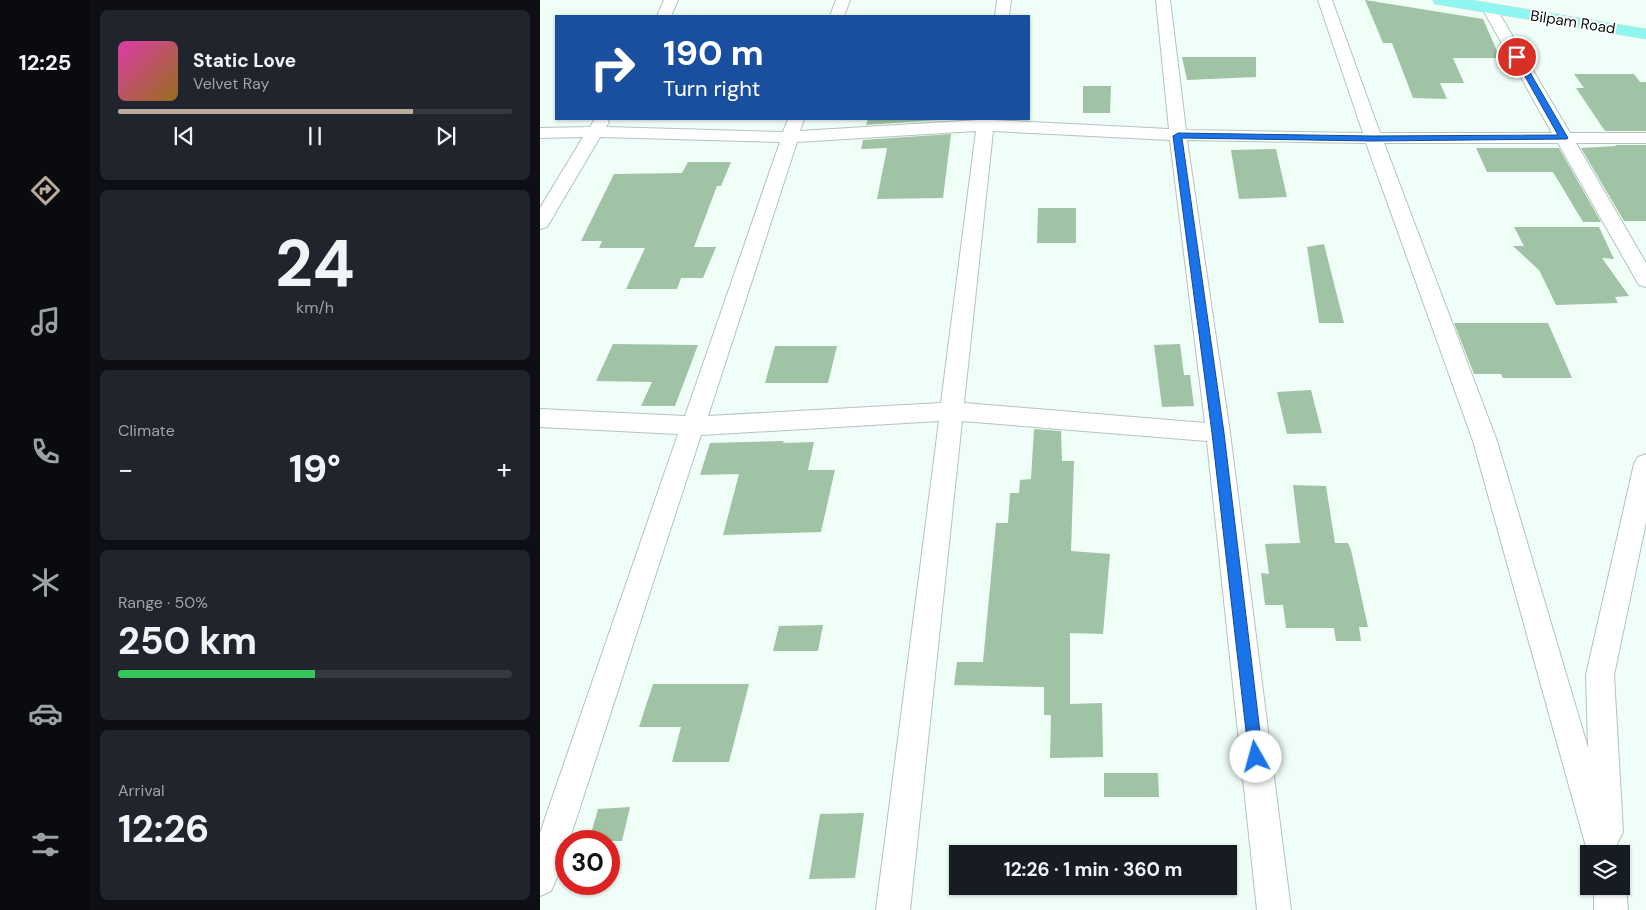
<!DOCTYPE html>
<html lang="en">
<head>
<meta charset="utf-8">
<style>
	:root { --surface:#171b24; --page:#20242c; --text:#f1f3f6; --muted:#9ea1a6; --line:#363941; --accent:#baac9c }
	body { margin:0; font-family:"DM Sans",sans-serif; background:var(--page); color:var(--text); height:100vh; display:flex; flex-direction:column; font-size:19px; white-space:nowrap }
	* { box-sizing:border-box; margin:0 }
	p { font-size:16px; color:var(--muted) }
	.icon { flex:none; width:28px; height:28px; fill:none; stroke:currentColor; stroke-width:2; stroke-linecap:round; stroke-linejoin:round }
	.map { position:relative; flex:1; overflow:hidden }
	.details { display:flex; flex-direction:column; gap:10px; padding:10px; background:#0d0f14; width:450px }
	.details>* { flex:none }
	.guide { position:absolute; left:15px; top:15px; width:475px; height:105px; border-radius:0px; box-shadow:0 1px 4px #0004; background:#1a4fa0; color:#fff; overflow:hidden }
	.controls { position:absolute; left:1040px; top:845px; display:grid; gap:10px }
	.controls a { display:grid; place-items:center; width:50px; height:50px; border-radius:0px; background:var(--surface); box-shadow:0 1px 4px #0004; font-size:25px }
	.speed { position:absolute; left:15px; top:830px; display:flex; gap:10px; font-size:25px; font-weight:700; text-align:center }
	.speed>* { display:grid; place-content:center; width:65px; height:65px; border-radius:50%; background:var(--surface); box-shadow:0 1px 4px #0004; line-height:1 }
	.speed .limit { border:8px solid #d22; background:#fff; color:#111 }
	.pin { position:absolute; display:grid; place-items:center; width:42px; height:42px; color:#fff; margin:-21px; border:2px solid #fff; border-radius:50%; box-shadow:0 1px 5px #0007 }
	.me { position:absolute; width:55px; margin:-28px; rotate:353deg; stroke-linejoin:round; filter:drop-shadow(0 0 4px #0008) }
	.turn { display:flex; align-items:center; gap:18px; height:105px; padding:0 25px; font-size:22px }
	.turn .icon { width:65px; height:65px; stroke-width:2.5 }
	.turn b { display:block; font-size:35px; line-height:42px }
	.big { font-size:38px; font-weight:700; line-height:1.1 }
	.details .card { flex:1; display:flex; flex-direction:column; justify-content:center; gap:8px; min-width:0; padding:0 18px; border-radius:8px; background:var(--page) }
	.details .dial { align-items:center; gap:0 }
	.dial b { font-size:65px; line-height:1 }
	.song { display:flex; align-items:center; gap:15px }
	.cover { width:60px; height:60px; border-radius:8px; background:linear-gradient(135deg,hsl(320 70% 55%),hsl(40 70% 35%)) }
	.played { height:5px; border-radius:2px; background:linear-gradient(90deg,var(--accent) 75%,var(--line) 75%) }
	.keys { display:flex; justify-content:space-around; direction:ltr }
	.heat { display:flex; justify-content:space-between; align-items:center; font-size:28px; direction:ltr }
	.charge { height:8px; border-radius:4px; background:linear-gradient(90deg,#34c759 50%,var(--line) 0) }
	.trip { position:absolute; left:409px; top:845px; width:288px; height:50px; border-radius:0px; background:var(--surface); box-shadow:0 1px 4px #0004; font-weight:700; line-height:50px; text-align:center }
	main { display:flex; flex:1; min-height:0 }
	.dock { display:flex; flex-direction:column; width:90px; justify-content:space-around; align-items:center; background:#090b0e; color:var(--muted) }
	.dock .icon { width:35px; height:35px }
	.dock .selected { color:var(--accent) }
	.dock b { font-size:22px; color:var(--text) }
	.map>svg:first-child { display:block }
	.building { fill:#a0c3a5 }
	.lines { fill:none; stroke-linecap:round; stroke-linejoin:round }
	.minor-casing { stroke:#b5c3bd; stroke-width:2 }
	.primary-casing { stroke:#dcdddd; stroke-width:1 }
	.minor { fill:#fff; fill-rule:evenodd }
	.primary { fill:#8ff5ef; fill-rule:evenodd }
	.route { fill:#1a73e8; stroke:#114b97 }
	.labels { text-anchor:middle; stroke-width:4; stroke-linejoin:round; paint-order:stroke }
	.far-street-label { font-size:15px; fill:#080d0b; stroke:#fff }
</style>
</head>
<body>
<main>
<nav class="dock">
<b>12:25</b>
<svg class="icon selected" aria-label="directions" viewBox="0 0 24 24"><path d="M12 3l9 9-9 9-9-9zM9 14v-3h6M13 9l2 2-2 2"/></svg>
<svg class="icon" aria-label="music" viewBox="0 0 24 24"><path d="M9 18V5l10-2v13"/><circle cx="6" cy="18" r="3"/><circle cx="16" cy="16" r="3"/></svg>
<svg class="icon" aria-label="phone" viewBox="0 0 24 24"><path d="M5 4h4l2 5-3 2q2 4 5 5l2-3 5 2v4C11 20 4 13 5 4z"/></svg>
<svg class="icon" aria-label="climate" viewBox="0 0 24 24"><path d="M12 3v18M4 7l16 10M4 17L20 7"/></svg>
<svg class="icon" aria-label="car" viewBox="0 0 24 24"><path d="M5 17H2v-5l4-1 3-4h7l3 4 3 1v5h-3M9 17h6M6 11h13"/><circle cx="7" cy="17" r="2"/><circle cx="17" cy="17" r="2"/></svg>
<svg class="icon" aria-label="filters" viewBox="0 0 24 24"><path d="M4 7h16M4 17h16"/><circle cx="9" cy="7" r="2"/><circle cx="15" cy="17" r="2"/></svg>
</nav>
<section class="details">
<div class="card">
<div class="song"><i class="cover"></i><div><b>Static Love</b><p>Velvet Ray</p></div></div>
<div class="played"></div>
<div class="keys"><svg class="icon" aria-label="previous" viewBox="0 0 24 24"><path d="M18 5L8 12l10 7zM5 5v14"/></svg><svg class="icon" aria-label="pause" viewBox="0 0 24 24"><path d="M8 5v14M16 5v14"/></svg><svg class="icon" aria-label="next" viewBox="0 0 24 24"><path d="M6 5l10 7-10 7zM19 5v14"/></svg></div>
</div>
<div class="card dial"><b>24</b><p>km/h</p></div>
<div class="card"><p>Climate</p>
<div class="heat"><a>−</a><b class="big">19°</b><a>+</a></div>
</div>
<div class="card"><p>Range · 50%</p><b class="big">250 km</b><div class="charge"></div></div>
<div class="card"><p>Arrival</p><b class="big">12:26</b></div>
</section>
<div class="map">
<svg width="1106" height="910" viewBox="0 0 1106 910">
	<rect width="100%" height="100%" fill="#effef7"/>
	<path class="building" d="M825 0 943 19 960 58H913L924 83H900L907 99 873 98 852 43H843Z
		M642 57H716V77L647 80Z
		M1034 74H1094L1100 82H1106V131H1065L1036 88H1044Z
		M543 86H571L570 113H543Z
		M328 119H413L326 125Z
		M411 134 403 198 337 199 347 148 321 149 323 140Z
		M1075 145H1106V221H1084L1041 148 1076 146Z
		M936 148H1019L1061 222H1043L1013 172H947Z
		M736 149 747 197 699 199 691 150Z
		M148 162H191L181 186H177L154 247H176L163 278H141L137 289H86L105 248H59L62 241H41L74 174 142 173Z
		M498 208H536V243H497Z
		M974 227H1059L1074 259 1062 258 1089 296 1075 297 1078 303 1016 305 999 270 973 246H984Z
		M784 244 804 323H779L767 247Z
		M914 323H1008L1032 378H963L961 374H934Z
		M73 344 158 345 135 406H101L112 382 56 381Z
		M640 344 644 375H650L654 406 622 407 614 345Z
		M235 346H297L288 383H225Z
		M771 390 782 433 747 434 737 392Z
		M494 429 521 431 522 461H534L531 551 570 554 563 634 530 633V704L562 703 563 757 510 758 511 715H504V687L414 685 417 662H443L456 523H468L470 493H479L480 480 491 479Z
		M244 441 243 443 274 442 268 470H295L281 532 183 535 199 474 160 475 170 443Z
		M753 485 786 486 795 543H808L811 550 828 627H819L821 641H796L794 628H746L743 605H725L721 573 729 574 725 544 760 543Z
		M283 625 278 651H233L239 626Z
		M113 684H209L189 762H132L141 727H99Z
		M564 773H618L619 797H564Z
		M90 807 82 841H49L58 809Z
		M324 813 315 878 269 879 280 814Z"/>
	<g class="lines">
		<defs>
			<path id="minor" d="M124 0H138L131 16H117Z
				M296 0H310L304 16H290Z
				M457 0H471L469 16H455Z
				M616 0H630L646 130 823 133 778 0H792L840 133H1012L942 8 944 5H954L956 8 1030 133H1106V143H1036L1106 263V287L1099 285 1018 143H844L957 441 1048 748 1046 675 1094 464 1098 457 1106 454V522L1074 675 1083 832 1077 844 1080 854H1049V856L1048 854 933 441 826 143 647 140 690 433 751 910H717L667 441 422 421 370 910H336L399 421 161 435 29 841H26C26 858 18 876 11 891L0 896V833L138 434 0 427V409L145 416 240 142 60 137 7 227 0 229V208L43 137 0 138V128L50 127 55 119H67L69 122 66 127 243 132 248 119H264L260 131 454 119V120L629 129ZM436 131 401 403 168 416 257 142ZM453 131 630 140 665 423 424 403Z
				M1081 874 1086 886 1088 910H1054V886H1081Z"/>
			<path id="primary" d="M893 0H931L1106 29V39L901 5 895 4Z"/>
		</defs>
		<use href="#minor" class="minor-casing"/>
		<use href="#primary" class="primary-casing"/>
		<use href="#minor" class="minor"/>
		<use href="#primary" class="primary"/>
	</g>
	<path class="route" d="M977 54 981 57 1028 138 1027 139 833 141 642 138 684 433 723 757 721 762 716 765 711 762 709 757 672 433 633 136 638 133 833 136 1018 135 974 57Z"/>
	<g class="labels">
		<g class="far-street-label">
			<text transform="translate(1033 22) rotate(9)" y="5">Bilpam Road</text>
		</g>
	</g>
</svg>
<div class="controls">
<a><svg class="icon" aria-label="layers" viewBox="0 0 24 24"><path d="M12 4l9 5-9 5-9-5zM3 14l9 5 9-5"/></svg></a>
</div>
<div class="speed"><div class="limit">30</div></div>
<div class="pin" style="left:977px;top:57px;background:#d93025"><svg class="icon" aria-label="arrive" viewBox="0 0 24 24"><path d="M6 21V4h12l-3 4 3 4H6"/></svg></div>
<svg class="me" style="left:716px;top:757px" viewBox="-20 -20 40 40"><circle r="19" fill="#fff"/><path d="M0-13L10 11 0 6-10 11z" fill="#1a73e8"/></svg>
<div class="trip">12:26 · 1 min · 360 m</div>
<div class="guide">
<div class="turn"><svg class="icon" aria-label="right" viewBox="0 0 24 24"><path d="M7 20v-9h11M14 6l5 5-5 5"/></svg><div><b>190 m</b>Turn right</div></div>
</div>
</div>
</main>
</body>
</html>
